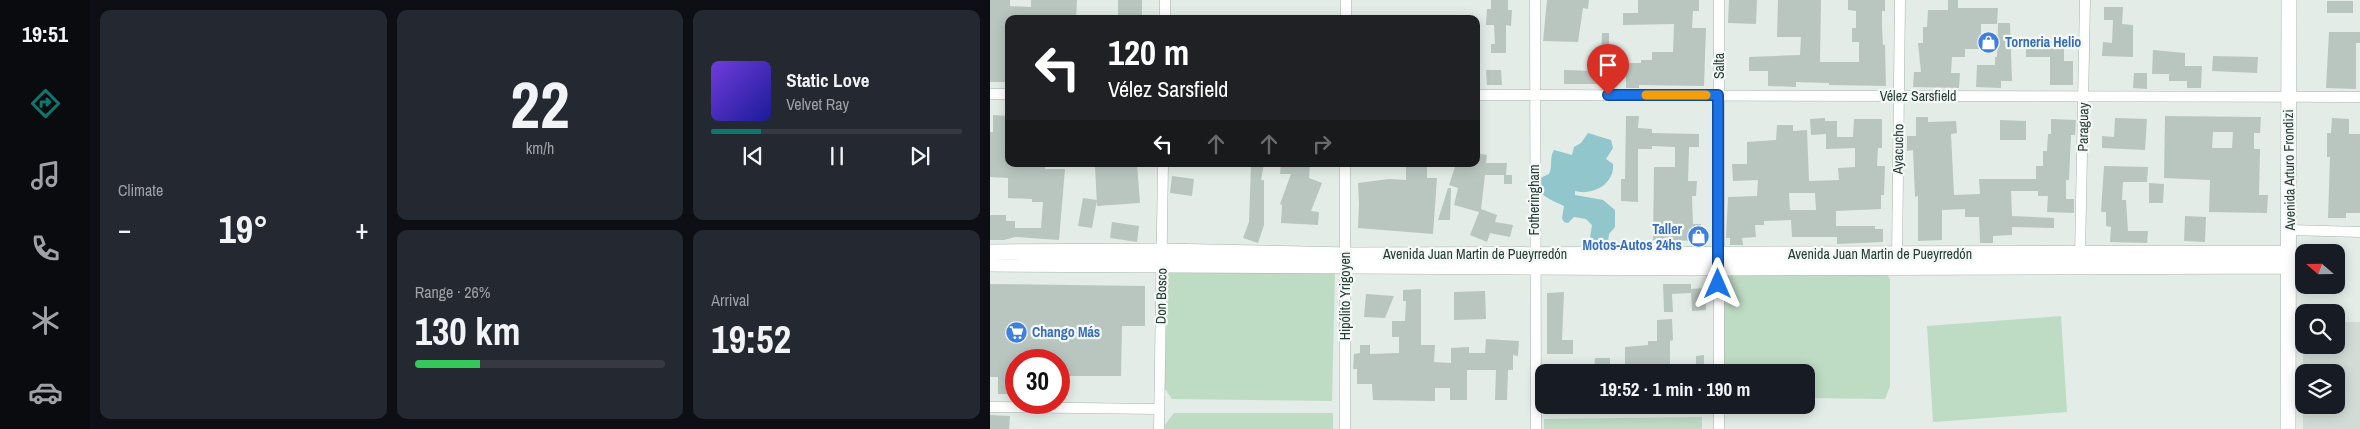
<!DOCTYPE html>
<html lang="en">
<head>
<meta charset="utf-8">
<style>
	:root { --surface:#171b24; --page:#242831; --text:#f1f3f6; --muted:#9ea1a6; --line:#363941; --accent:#0f766e }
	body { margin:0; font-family:"Archivo Narrow",sans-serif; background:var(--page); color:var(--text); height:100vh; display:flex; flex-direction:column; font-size:19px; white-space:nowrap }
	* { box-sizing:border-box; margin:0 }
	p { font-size:16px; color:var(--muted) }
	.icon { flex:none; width:28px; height:28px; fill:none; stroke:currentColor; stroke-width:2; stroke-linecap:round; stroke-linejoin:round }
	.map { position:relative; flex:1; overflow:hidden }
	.drawer { display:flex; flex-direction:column; gap:10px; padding:10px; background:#0d0f14; width:900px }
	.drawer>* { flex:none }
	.hud { position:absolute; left:15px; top:15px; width:475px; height:152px; border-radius:10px; box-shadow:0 2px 12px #0003; background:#202124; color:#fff; overflow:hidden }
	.needle { width:32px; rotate:290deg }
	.controls { position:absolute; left:1305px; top:244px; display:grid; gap:10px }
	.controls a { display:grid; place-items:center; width:50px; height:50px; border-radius:10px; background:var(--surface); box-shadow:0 2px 12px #0003; font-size:25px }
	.speed { position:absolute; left:15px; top:349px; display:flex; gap:10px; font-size:25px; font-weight:700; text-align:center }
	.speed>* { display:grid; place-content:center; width:65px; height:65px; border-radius:50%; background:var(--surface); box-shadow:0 2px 12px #0003; line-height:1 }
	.speed .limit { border:8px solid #d22; background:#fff; color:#111 }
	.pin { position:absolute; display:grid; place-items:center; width:42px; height:42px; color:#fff; margin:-51px -21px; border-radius:50% 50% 50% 0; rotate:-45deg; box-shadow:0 0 5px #0007 }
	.pin .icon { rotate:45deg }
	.me { position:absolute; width:55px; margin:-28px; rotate:0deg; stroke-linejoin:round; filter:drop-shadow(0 0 4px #0008) }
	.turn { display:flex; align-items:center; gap:18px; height:105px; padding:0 20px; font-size:22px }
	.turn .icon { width:65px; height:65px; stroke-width:2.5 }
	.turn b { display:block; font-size:35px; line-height:42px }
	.lanes { display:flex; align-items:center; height:48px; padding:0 20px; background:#0003; justify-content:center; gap:25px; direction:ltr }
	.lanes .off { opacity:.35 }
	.big { font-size:38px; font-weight:800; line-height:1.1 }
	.drawer .card { flex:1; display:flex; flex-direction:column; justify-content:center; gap:8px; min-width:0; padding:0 18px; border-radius:10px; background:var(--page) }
	.drawer .dial { align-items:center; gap:0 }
	.dial b { font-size:65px; line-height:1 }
	.song { display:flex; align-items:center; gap:15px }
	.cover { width:60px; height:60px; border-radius:8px; background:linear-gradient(135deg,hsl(260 70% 55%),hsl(240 70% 35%)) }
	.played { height:5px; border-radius:2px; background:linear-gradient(90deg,var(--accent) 20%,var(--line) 20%) }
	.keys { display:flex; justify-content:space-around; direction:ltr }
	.heat { display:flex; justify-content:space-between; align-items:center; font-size:28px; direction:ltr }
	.charge { height:8px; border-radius:4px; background:linear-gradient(90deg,#34c759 26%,var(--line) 0) }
	.drawer .tiles { flex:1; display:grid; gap:10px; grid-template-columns:repeat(3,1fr) }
	.card:first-child { grid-row:span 2 }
	.trip { position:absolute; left:545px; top:364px; width:280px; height:50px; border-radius:10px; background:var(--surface); box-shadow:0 2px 12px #0003; font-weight:800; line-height:50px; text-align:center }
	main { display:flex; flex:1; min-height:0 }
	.menu { display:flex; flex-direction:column; width:90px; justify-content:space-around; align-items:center; background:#090b0e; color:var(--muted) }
	.menu .icon { width:35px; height:35px }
	.menu .on { color:var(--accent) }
	.menu b { font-size:22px; color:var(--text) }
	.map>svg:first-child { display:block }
	.built { fill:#d2dbd6; fill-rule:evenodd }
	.green { fill:#bedbc4 }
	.water { fill:#90c6cc }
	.building { fill:#b9c6c0; fill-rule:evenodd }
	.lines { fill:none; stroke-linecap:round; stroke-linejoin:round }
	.street-casing { stroke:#a6b4ae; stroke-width:11 }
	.secondary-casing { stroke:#a3b6ae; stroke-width:16 }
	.street { stroke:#fff; stroke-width:10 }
	.secondary { stroke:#fff; stroke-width:15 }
	.route-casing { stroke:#114b97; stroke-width:12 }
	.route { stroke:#1a73e8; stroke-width:9 }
	.slow { stroke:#f59e0b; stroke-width:9 }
	.labels { text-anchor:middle; stroke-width:4.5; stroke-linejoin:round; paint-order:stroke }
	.shop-label { font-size:14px; font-weight:bold; fill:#366cbe; stroke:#f4f8f6; text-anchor:start }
	.street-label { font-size:14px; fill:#253c34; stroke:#f4f8f6 }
</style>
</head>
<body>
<main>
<nav class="menu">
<b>19:51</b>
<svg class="icon on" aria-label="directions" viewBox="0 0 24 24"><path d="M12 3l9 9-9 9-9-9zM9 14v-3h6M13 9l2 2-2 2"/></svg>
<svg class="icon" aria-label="music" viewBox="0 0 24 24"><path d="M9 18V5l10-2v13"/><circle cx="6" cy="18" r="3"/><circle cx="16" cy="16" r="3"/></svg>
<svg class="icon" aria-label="phone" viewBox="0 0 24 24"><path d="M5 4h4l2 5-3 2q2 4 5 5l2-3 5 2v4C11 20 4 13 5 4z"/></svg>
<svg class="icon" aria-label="climate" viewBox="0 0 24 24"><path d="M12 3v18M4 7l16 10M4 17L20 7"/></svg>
<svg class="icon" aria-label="car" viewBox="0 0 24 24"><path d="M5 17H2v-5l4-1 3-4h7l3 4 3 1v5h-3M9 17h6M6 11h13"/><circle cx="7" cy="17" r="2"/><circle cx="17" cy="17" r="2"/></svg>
</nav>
<section class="drawer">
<div class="tiles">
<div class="card"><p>Climate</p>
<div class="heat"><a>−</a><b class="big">19°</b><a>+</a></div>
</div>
<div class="card dial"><b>22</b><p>km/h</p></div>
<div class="card">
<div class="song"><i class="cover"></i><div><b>Static Love</b><p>Velvet Ray</p></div></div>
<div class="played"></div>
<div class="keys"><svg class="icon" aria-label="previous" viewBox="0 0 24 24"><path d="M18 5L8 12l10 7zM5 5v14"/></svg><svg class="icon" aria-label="pause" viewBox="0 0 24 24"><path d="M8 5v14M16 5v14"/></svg><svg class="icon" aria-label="next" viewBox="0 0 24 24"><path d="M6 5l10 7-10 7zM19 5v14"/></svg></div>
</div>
<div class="card"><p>Range · 26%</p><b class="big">130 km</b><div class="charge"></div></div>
<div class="card"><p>Arrival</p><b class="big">19:52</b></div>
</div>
</section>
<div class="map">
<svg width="1370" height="429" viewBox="0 0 1370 429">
	<rect width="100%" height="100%" fill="#e3ece7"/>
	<path class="built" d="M1313 321 1314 345H1346V322H1370V429H1313ZM1314 372H1346V405H1314Z"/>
	<path class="green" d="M221 269 345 273 342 401 182 399 175 389 176 273Z
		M894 270 900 279V386L895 399 816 398V372H733L731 287 738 273Z
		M1071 316 1077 412 943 422 937 326Z
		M184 413H343V429H174V426Z
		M712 417V429H554V419Z"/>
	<path class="water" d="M598 133 621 140 623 148 616 159 623 164C625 184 602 196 585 191V195L613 200 625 210V227L619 234 618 242 615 245 600 238 602 225 596 219 584 217 578 223 574 222 572 218 574 206C564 201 544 195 548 179L559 174C563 166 559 158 564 150L582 155 584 147 591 143Z"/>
	<path class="building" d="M0 0H20V6L41 7V0H87L86 19H19V82H0Z
		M128 0H152V19H128Z
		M501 0H518V10H522L521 26 516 25V53H501V44H505L504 25H496L497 9H501Z
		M557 0H599L598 9 593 8 588 42 553 41Z
		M648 0H709V11H703L702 28H716L714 86 649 85V88H636V63H651V60H662V52H683L684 24 633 25V13H648Z
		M739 0H767L766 24 738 23Z
		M788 0H831L830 62H869V42H862V28H866V11L858 10V0H895V11H892V28L893 45H895L896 86 839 85V83L806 82V87L778 86V71H759V57L810 55 811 37H787Z
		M958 0H968V8H1008L1007 24H991V49H975V57H962L961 73H970L969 88 923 87 924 72H931L928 43H933V27H937L938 10H958Z
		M1337 1H1363V13H1337Z
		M1114 7H1133L1132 24 1143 25V57L1112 56 1113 42 1122 43 1123 20H1114Z
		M1008 23H1020L1022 81H1011V88L986 87 987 65H1005V57H1007Z
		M1339 32H1370V43H1366V89L1336 88Z
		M612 33H619V84H574V70L604 71V66H611Z
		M1036 41H1074V61H1083V85H1060V57H1036Z
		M1163 50 1195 53V66H1212L1211 88H1197V81H1179V74H1162Z
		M1223 56 1268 57 1267 73 1222 71Z
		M496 70H511L512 85H497Z
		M1144 73H1157V89L1143 88Z
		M3 115 19 116V166L55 164V169H75L69 240 25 237 14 240H0V215H16V221H25V228H51L53 202H42V199L18 198V178L0 177V132H3Z
		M636 116H649L648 128 662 129V133L709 134V147H699L698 181H707L706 196H702L703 224H711L712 241 663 240 664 167H685V147L662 146V149H648V202L631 201V179H635Z
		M1175 116 1271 117 1270 133H1264V149H1270L1269 195H1278L1277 213 1219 212 1220 180 1174 178ZM1223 132H1243L1242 148H1222Z
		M926 117H938V122L966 121 967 133 961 134 964 195 990 194 989 179H1046V166H1053V151H1057L1058 134H1061V119L1086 120 1085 135H1081L1079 180H1076V199H1084V213L1057 212 1058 196H1048V191H1021L1022 216 1064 218V228L1022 227V235L1003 236V243H990L989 217H975V209L952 210V240L928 241V196L925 197 923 150 917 151V136H926Z
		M835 118V121H847V137H863L864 119H892V148H888L887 166H895L894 195H891V209L846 211V226H885V229H893V242L847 244V237H802L801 220 774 221V225H765L766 237 752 238 753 245H740V238H736L738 197 767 196 768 180 743 181 742 164H757V142L786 140 787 125H803V131L817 130 819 181 849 180 848 168 865 167V148L836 149V134L821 135 820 119ZM799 193H825L826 210H800Z
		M1125 118 1157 119 1155 150 1112 148V136L1124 137Z
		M1342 118 1359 119V134H1370V213H1356V218H1338L1340 157H1337V133H1341Z
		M1010 120 1036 121V140H1010Z
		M486 153 497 155 496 163H517L516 175H522V184H514V175H495L491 209 507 215 505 222 523 225 520 237 500 233 497 242 480 235 489 212 464 205 468 188 459 185 466 164H486Z
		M147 164 150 203 107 206 105 166Z
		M261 164H274L271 180H274V225L268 243 253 238 259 222Z
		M291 164H320L319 178 332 183 321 211 329 212 328 225 291 223 292 205 290 204 301 174H290Z
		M416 164H437V178H447L443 234 368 228 369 204 368 183 399 179 416 180Z
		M1114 166 1158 167 1157 182H1133L1132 200H1136L1138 231H1158L1157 243 1120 242 1121 227 1116 226V212H1111Z
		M182 176 204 179 202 196 180 193Z
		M1159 183 1174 184 1173 203H1159Z
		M458 188H461L460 220H448Z
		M93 198 107 200 102 228 88 226Z
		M1195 216 1216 217 1215 242 1194 241Z
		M122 222 149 226 147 242 120 238Z
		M0 284 155 286V326H132L131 376H69V360H26V394H8V377H0Z
		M673 284H701V293L682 294 683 312H674Z
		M715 288 716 310 702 311 701 289Z
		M431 289V345H445L444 362 461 363V348L479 347V353H495L496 339 529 341 528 356 523 355V370H518L517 400H505L506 370H477V400H460V388H445V401L383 400 382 384H367V369H363L364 354 370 353V345H380V354L409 353V337H402V321H415L416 301H413V290Z
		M495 291 496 319 464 320V292Z
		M574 292 572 340H583V354H557V293Z
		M376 294 404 296 395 318 374 317Z
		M682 319 683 340 680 341V372H635V347L658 345V341H667V320Z
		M714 355V372H706V356Z
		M605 358H620V369L604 372Z
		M0 415 20 416 19 429H0Z"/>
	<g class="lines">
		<defs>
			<path id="street" d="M175 0V19
				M545 0 546 429
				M729 0V372
				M356 19V0
				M0 94H19
				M486 95 1370 97
				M1300 230 1370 232
				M1090 255 1095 0
				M907 259 910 0
				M0 407 169 409
				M169 429 173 164
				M355 429V164
				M729 429V405"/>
			<path id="secondary" d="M0 252 171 251 358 255 1300 253
				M0 264 741 268 1299 266
				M1298 429 1299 0"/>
		</defs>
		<use href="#street" class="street-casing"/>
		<use href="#secondary" class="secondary-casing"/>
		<use href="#street" class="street"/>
		<use href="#secondary" class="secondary"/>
	</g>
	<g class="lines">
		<defs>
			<path id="route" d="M618 95H728V284"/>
		</defs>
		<use href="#route" class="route-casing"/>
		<use href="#route" class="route"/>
		<path class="slow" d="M656 95H716"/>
	</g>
	<defs>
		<symbol id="shop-disc" viewBox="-11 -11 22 22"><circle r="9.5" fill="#3f7fe0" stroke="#f4f8f6"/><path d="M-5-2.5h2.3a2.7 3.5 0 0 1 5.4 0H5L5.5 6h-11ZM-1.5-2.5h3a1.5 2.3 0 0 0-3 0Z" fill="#fff"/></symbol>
		<symbol id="supermarket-disc" viewBox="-11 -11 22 22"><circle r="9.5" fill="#3f7fe0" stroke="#f4f8f6"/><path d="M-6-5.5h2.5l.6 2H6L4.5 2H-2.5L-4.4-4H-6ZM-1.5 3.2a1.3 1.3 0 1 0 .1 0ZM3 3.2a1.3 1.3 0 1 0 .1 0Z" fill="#fff"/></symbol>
	</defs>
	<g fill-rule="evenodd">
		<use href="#shop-disc" x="986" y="30" width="25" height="25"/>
		<use href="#shop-disc" x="696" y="224" width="25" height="25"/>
		<use href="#supermarket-disc" x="14" y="320" width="25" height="25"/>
	</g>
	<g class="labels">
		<g class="shop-label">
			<text x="1015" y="47">Torneria Helio</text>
			<text x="692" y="234" text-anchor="end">Taller<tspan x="692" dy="16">Motos-Autos 24hs</tspan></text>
			<text x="42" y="337">Chango Más</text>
		</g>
		<g class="street-label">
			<text transform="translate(729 66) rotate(-90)" y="5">Salta</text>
			<text x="928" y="101">Vélez Sarsfield</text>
			<text transform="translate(1093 127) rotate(-89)" y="5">Paraguay</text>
			<text transform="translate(908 149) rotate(-89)" y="5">Ayacucho</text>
			<text transform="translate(1299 170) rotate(-91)" y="5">Avenida Arturo Frondizi</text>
			<text transform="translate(544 200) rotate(-90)" y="5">Fotheringham</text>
			<text x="485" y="259">Avenida Juan Martin de Pueyrredón</text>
			<text x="890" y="259">Avenida Juan Martin de Pueyrredón</text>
			<text transform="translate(171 296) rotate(-89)" y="5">Don Bosco</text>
			<text transform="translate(355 296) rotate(-90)" y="5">Hipólito Yrigoyen</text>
		</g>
	</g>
</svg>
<div class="controls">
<a><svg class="needle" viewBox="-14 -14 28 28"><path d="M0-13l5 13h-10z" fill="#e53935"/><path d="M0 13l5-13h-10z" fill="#9ea1a6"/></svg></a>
<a><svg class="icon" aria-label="search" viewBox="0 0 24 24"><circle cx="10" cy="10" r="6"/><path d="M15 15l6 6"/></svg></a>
<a><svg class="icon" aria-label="layers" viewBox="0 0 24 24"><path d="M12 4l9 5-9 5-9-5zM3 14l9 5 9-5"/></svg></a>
</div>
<div class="speed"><div class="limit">30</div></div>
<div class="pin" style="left:618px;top:95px;background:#d93025"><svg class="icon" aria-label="arrive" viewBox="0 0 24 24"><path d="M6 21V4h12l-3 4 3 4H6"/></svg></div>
<svg class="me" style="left:728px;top:284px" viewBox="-20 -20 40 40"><path d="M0-17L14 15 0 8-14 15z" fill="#1a73e8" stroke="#fff" stroke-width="4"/></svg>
<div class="trip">19:52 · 1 min · 190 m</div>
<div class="hud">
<div class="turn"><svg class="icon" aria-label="left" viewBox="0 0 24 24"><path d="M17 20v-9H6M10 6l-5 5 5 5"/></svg><div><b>120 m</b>Vélez Sarsfield</div></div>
<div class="lanes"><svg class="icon" aria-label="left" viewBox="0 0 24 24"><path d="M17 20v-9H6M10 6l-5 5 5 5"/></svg><svg class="icon off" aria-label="ahead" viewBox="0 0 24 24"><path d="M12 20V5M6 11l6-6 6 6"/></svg><svg class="icon off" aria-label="ahead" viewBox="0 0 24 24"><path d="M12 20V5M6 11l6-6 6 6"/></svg><svg class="icon off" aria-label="right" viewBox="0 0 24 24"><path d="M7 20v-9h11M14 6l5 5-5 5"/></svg></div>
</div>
</div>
</main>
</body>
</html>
